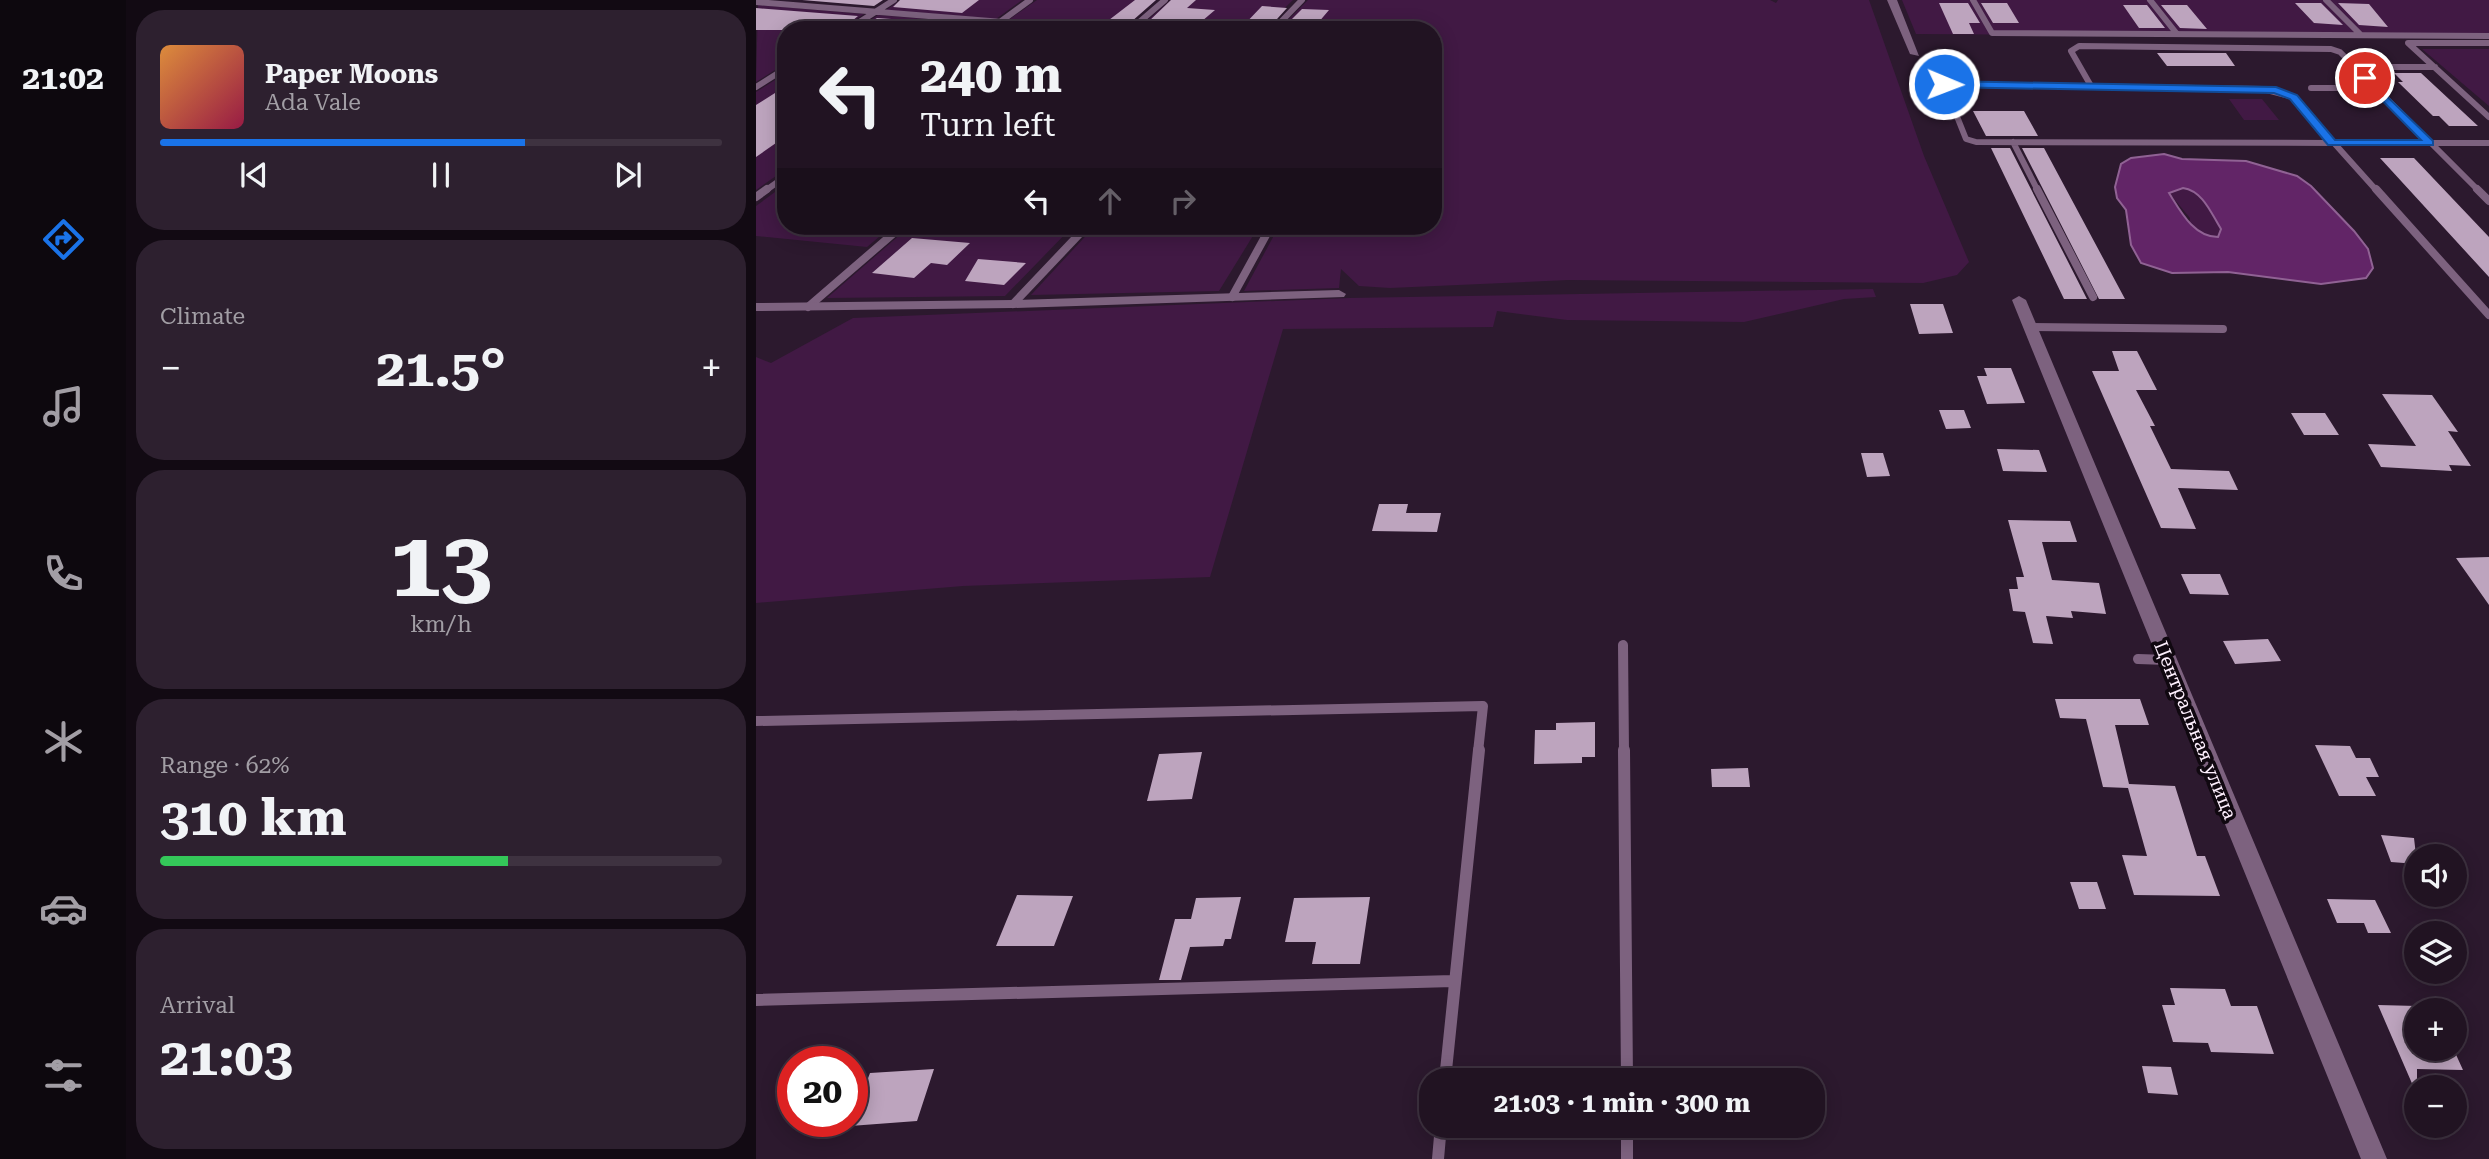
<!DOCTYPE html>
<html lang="en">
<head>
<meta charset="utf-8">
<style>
	:root { --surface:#211322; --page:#2d202f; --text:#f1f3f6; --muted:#a29ea5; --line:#3e3240; --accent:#1a73e8 }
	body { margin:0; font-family:"Roboto Serif",serif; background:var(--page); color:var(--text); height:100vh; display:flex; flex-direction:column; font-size:26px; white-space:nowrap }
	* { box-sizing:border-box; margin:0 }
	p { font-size:23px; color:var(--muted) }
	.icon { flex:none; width:38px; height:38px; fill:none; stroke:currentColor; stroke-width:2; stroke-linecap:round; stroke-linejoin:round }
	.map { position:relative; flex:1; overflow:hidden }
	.drawer { display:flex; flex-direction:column; gap:10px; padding:10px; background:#120a13; width:630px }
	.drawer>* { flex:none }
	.top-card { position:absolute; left:21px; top:21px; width:665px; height:214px; border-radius:28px; box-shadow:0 4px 18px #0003,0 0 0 2px var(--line); background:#211322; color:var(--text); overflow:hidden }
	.buttons { position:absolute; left:1648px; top:844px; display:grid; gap:14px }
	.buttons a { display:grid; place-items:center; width:63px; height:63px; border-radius:50%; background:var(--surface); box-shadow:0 4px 18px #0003,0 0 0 2px var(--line); font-size:35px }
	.speed { position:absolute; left:21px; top:1046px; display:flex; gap:14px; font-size:35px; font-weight:700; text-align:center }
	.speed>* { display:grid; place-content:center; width:91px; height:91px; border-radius:50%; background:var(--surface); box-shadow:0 4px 18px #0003,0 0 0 2px var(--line); line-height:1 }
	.speed .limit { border:10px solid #d22; background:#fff; color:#111 }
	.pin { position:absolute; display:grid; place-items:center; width:60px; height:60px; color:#fff; margin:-30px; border:4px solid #fff; border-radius:50%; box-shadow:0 2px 7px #0007 }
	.me { position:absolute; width:77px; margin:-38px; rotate:91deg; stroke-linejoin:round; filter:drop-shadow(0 0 5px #0008) }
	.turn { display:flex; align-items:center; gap:24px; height:147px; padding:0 28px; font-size:32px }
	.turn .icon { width:91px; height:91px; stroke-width:2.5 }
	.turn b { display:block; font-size:49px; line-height:60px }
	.lanes { display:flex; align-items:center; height:66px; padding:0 28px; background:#0003; justify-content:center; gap:35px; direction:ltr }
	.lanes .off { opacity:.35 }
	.big { font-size:52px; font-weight:700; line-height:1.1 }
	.drawer .tile { flex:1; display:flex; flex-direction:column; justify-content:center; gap:10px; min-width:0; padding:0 24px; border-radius:28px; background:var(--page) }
	.drawer .dial { align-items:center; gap:0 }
	.dial b { font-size:91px; line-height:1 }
	.song { display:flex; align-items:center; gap:21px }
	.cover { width:84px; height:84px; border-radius:10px; background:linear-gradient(135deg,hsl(30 70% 55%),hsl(340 70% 35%)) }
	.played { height:7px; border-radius:4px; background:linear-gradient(90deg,var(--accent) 65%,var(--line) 65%) }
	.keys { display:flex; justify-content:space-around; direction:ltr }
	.heat { display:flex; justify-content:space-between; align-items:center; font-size:38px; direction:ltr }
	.charge { height:10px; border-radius:5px; background:linear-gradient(90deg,#34c759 62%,var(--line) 0) }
	.trip { position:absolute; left:663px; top:1068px; width:406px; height:70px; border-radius:28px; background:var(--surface); box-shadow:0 4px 18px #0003,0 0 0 2px var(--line); font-weight:700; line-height:70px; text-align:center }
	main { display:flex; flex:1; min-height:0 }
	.menu { display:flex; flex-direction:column; width:126px; justify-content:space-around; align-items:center; background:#0d080e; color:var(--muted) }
	.menu .icon { width:49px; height:49px }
	.menu .on { color:var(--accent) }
	.menu b { font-size:32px; color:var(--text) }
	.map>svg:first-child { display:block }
	.green { fill:#411944 }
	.water { fill:#622567; stroke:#906294; stroke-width:2; fill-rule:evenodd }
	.building { fill:#bda4be }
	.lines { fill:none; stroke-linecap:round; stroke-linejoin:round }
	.lane-far3 { stroke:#7d627f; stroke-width:6 }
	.lane-far2 { stroke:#7d627f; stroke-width:8 }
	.lane-far1 { stroke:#7d627f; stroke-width:10 }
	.lane { stroke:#7d627f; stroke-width:12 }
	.street { fill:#7d627f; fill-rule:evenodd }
	.route { fill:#1a73e8; stroke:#114b97; stroke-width:2 }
	.labels { text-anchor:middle; stroke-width:7; stroke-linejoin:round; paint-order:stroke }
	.street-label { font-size:19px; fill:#fdeffd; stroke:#100810 }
</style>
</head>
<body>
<main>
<nav class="menu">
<b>21:02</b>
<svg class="icon on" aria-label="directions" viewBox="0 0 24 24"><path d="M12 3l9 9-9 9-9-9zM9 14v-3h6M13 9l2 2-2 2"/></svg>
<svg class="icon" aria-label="music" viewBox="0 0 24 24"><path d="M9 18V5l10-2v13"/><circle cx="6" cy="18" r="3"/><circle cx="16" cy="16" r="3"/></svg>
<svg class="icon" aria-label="phone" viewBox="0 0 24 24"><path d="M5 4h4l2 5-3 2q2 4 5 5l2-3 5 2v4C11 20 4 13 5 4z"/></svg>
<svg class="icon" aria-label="climate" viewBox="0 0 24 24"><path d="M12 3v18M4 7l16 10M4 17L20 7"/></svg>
<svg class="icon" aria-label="car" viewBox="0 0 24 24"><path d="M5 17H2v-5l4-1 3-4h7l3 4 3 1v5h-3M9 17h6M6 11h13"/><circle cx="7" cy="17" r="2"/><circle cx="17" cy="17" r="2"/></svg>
<svg class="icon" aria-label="filters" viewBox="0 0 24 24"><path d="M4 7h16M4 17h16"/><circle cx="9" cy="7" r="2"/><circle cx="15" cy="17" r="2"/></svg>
</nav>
<section class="drawer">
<div class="tile">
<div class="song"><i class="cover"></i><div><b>Paper Moons</b><p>Ada Vale</p></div></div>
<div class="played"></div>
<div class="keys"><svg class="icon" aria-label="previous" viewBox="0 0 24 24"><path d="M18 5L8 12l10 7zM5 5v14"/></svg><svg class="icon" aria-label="pause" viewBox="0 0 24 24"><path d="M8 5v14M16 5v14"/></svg><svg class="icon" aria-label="next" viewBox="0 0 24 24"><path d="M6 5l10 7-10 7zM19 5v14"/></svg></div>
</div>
<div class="tile"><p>Climate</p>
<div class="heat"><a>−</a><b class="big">21.5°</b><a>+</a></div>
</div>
<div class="tile dial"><b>13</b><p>km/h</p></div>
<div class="tile"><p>Range · 62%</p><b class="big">310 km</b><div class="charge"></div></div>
<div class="tile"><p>Arrival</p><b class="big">21:03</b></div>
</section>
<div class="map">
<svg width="1733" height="1159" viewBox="0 0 1733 1159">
	<rect width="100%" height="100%" fill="#2c192e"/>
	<path class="green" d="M145 0H266L240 19 130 10Z
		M281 0H400L367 28 254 19Z
		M415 0H537L506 30 381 29Z
		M552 0H1014L1020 3 1022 0H1113L1168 156 1213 262 1201 275 1167 283 812 280 634 288 603 286 585 269 583 288 488 291 523 226H677V30H522Z
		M1146 0H1733V38L1160 34Z
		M2 5 108 14 83 30H30V63L0 82Z
		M122 15 231 24 224 30H99Z
		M1666 49H1733V106Z
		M30 73V169L0 190V92Z
		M1473 99H1506L1523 120H1488Z
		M30 184V226H136L111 247 0 236V206Z
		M1427 188C1447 191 1455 213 1465 229L1462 237 1446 234 1434 224V218L1413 193Z
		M154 226H317L249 296 71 298Z
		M339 226H503L463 291 275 295Z
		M1117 289 1120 297 1088 299 988 322 811 320 741 311 737 327 527 329 454 577 207 586 0 603V357L15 363 97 318 593 298Z"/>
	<path class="water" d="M1408 154 1426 159 1490 161 1541 176 1555 186 1598 231 1612 249 1617 268 1610 278 1565 284 1472 272 1416 273 1385 263 1375 245 1370 210 1361 198 1359 187 1365 164 1375 158ZM1427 188C1447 191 1455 213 1465 229L1462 237C1438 237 1425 212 1413 193Z"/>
	<path class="building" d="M46 0H127L118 6Z
		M144 0H223L206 13 137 7Z
		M379 0H400L375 22 353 20Z
		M415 0H440L431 8 459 10 439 27 391 23Z
		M1183 3H1212L1224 23H1213L1218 34H1197Z
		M1225 3H1251L1263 23H1237Z
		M1539 3H1565L1587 25 1558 23Z
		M1582 3 1613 4 1632 27 1603 25Z
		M1367 5H1391L1409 28H1383Z
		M1405 5H1431L1451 29 1424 28Z
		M506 6 531 8 511 30 486 27Z
		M0 8 102 16 85 30 30 26V30H0Z
		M546 9 573 10 556 30H525Z
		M121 18 193 23 182 30H102Z
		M1401 53H1470L1479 66H1411Z
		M1638 73H1665L1722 126H1693L1683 116H1677L1642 82H1647Z
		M30 86V136L0 157V105Z
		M1217 111H1268L1282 136H1230Z
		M1235 148H1254L1331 299H1308Z
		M1266 148H1288L1369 299H1343Z
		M1624 158H1658L1733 237V277Z
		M156 238 214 243 191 265 175 263 158 278 116 273Z
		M222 259 270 263 248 285 209 281Z
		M1154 304H1187L1197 333 1163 334Z
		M1356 351H1381L1401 390H1380L1399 426H1394L1415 469 1473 471 1482 490 1422 488 1440 529 1405 528 1336 371H1363Z
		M1228 368H1255L1269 403 1231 404 1221 376H1231Z
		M1626 394 1676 395 1702 432 1692 431 1715 466 1693 465 1696 471 1625 467 1612 444 1660 446Z
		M1183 410H1208L1215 428 1190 429Z
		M1535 413H1569L1583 435H1548Z
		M1241 449 1283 450 1291 472 1247 471Z
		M1105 453H1127L1134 476 1111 477Z
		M623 504H652L650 513H685L681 532 616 531Z
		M1252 520 1314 521 1321 542H1286L1296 580 1343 583 1350 614 1315 611 1317 618 1290 616 1297 644 1277 643 1269 612 1257 611 1253 589H1262L1260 577H1268Z
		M1733 557V605L1700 558Z
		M1425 574H1464L1473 595 1434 594Z
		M1512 639 1525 661 1479 664 1467 641Z
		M1299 699H1384L1393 725H1359L1373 784 1419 786 1441 856H1449L1464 896 1378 895 1366 855 1391 856 1372 788 1347 787 1330 719 1304 718Z
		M839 722V757H826V763L778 764 779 730H800V723Z
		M1559 745 1594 746 1600 758H1614L1623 777H1610L1620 796H1583Z
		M446 752 436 799 391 801 403 754Z
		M992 768 994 787H956L955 769Z
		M1625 835 1658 838 1661 864 1635 862Z
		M1314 882H1341L1350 909H1323Z
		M261 895 317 896 298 946H240Z
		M485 897 475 939H469L467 946 434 947 425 980H403L419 919H435L440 898Z
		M614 897 604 964H556L560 942H529L538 898Z
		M1571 899 1619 900 1635 933H1612L1608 923H1581Z
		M1414 988 1469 989 1475 1006H1501L1518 1054 1455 1052 1452 1043 1417 1042 1406 1005H1419Z
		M1622 1005 1661 1006V1048H1697L1707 1070 1661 1069V1095Z
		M1386 1066 1415 1067 1422 1095 1392 1093Z
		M178 1069 161 1121 94 1126 114 1073Z"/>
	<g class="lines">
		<path class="lane-far3" d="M1217 0 1236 33 1733 36
			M1394 0 1421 34
			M1570 0 1605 35
			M0 2 345 30
			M91 30 138 0
			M233 30 274 0
			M374 30 409 0
			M517 30 546 0
			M1733 43H1652L1733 117
			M1599 67H1679
			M1188 84 1507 89 1537 97 1578 143 1220 142 1210 139Z
			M1335 86 1315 51 1323 46 1575 49 1584 52 1723 191
			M0 87 30 68
			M1555 88H1620
			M1257 142 1282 191
			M1578 143 1621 191
			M1578 143H1733
			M9 191 30 176"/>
		<path class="lane-far2" d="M1281 189 1337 297
			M1620 189 1733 315
			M1721 189 1733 201
			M0 197 11 189
			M476 297 515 226
			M257 304 331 226
			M52 307 146 226
			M1274 327 1467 329"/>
		<path class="lane-far1" d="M867 645 868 752
			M1382 659 1411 660
			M0 721 727 706 722 752"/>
		<path class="lane" d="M868 750 871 1080
			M0 1000 697 981
			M689 1080 723 750
			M871 1125V1159
			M682 1159 685 1125"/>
		<path class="street" d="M1131 0H1141L1163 56 1154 54Z
			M583 290 590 294 588 297 257 308 0 311V303L257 300Z
			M1263 296 1270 300 1631 1159H1605L1256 300Z"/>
	</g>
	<path class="route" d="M1609 75 1677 141V145H1572L1534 99 1518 93 1188 87 1184 84 1188 81 1520 87 1541 95 1579 140H1665L1606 80Z"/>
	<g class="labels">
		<g class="street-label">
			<text transform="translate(1440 730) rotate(68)" y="7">Центральная улица</text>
		</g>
	</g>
</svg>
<div class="buttons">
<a><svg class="icon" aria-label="sound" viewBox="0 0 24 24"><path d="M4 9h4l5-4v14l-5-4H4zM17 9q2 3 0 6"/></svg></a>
<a><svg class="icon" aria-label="layers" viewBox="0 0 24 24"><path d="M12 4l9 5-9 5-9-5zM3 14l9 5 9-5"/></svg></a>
<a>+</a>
<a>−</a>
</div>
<div class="speed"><div class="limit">20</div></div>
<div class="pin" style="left:1609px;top:78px;background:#d93025"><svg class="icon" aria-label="arrive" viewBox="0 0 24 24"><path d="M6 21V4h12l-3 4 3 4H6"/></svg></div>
<svg class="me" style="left:1188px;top:84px" viewBox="-20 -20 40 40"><circle r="17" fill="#1a73e8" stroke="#fff" stroke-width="3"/><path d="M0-11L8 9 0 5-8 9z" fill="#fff"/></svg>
<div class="trip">21:03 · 1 min · 300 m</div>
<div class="top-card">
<div class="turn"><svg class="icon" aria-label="left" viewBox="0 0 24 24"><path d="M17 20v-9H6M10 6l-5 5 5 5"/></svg><div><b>240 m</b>Turn left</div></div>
<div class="lanes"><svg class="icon" aria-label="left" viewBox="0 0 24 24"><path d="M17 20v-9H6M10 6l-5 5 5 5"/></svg><svg class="icon off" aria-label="ahead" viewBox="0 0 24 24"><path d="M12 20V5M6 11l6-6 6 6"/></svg><svg class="icon off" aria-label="right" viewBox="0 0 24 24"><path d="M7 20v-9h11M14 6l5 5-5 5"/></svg></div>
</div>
</div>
</main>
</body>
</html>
